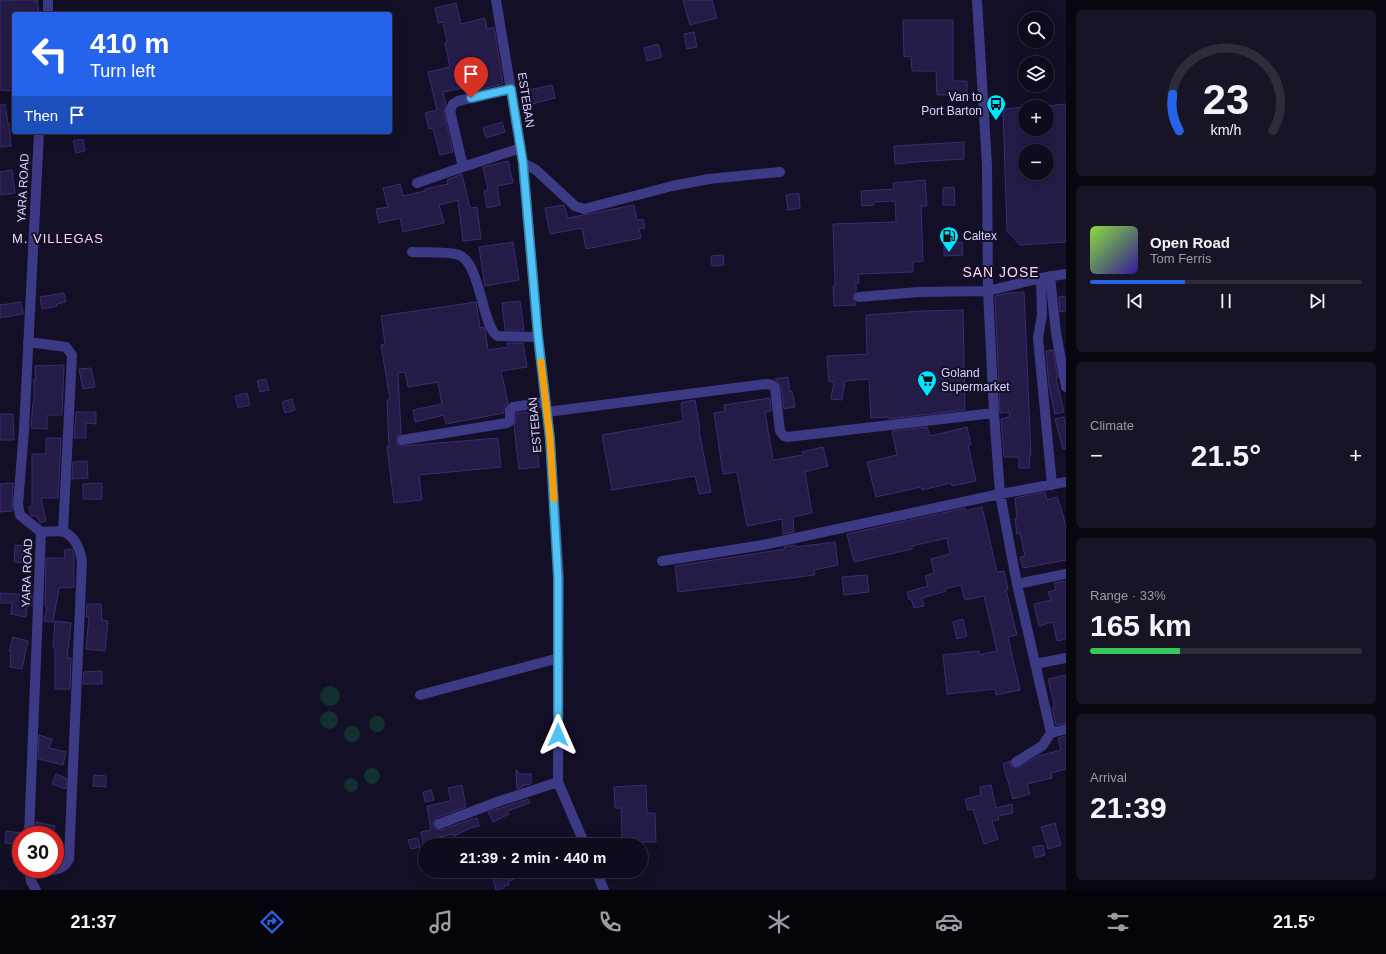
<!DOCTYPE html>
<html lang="en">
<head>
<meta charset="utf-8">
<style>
	:root { --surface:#0e0b1c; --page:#171425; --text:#f1f3f6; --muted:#9b9ba3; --line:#2e2b3b; --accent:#2563eb }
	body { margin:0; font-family:Arial,sans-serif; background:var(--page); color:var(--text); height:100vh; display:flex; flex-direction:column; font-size:15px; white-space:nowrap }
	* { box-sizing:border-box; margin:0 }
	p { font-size:13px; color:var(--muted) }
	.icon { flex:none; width:22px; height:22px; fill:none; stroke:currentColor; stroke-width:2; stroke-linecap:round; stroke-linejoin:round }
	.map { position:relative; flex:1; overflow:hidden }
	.drawer { display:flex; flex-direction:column; gap:10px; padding:10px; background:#08060f; width:320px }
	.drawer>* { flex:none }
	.banner { position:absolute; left:12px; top:12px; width:380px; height:122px; border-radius:4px; box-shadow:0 4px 16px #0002,0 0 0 1px var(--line); background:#2563eb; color:#fff; overflow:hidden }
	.tools { position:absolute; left:1018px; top:12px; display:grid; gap:8px }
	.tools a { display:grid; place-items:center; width:36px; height:36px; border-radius:50%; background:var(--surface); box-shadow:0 4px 16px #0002,0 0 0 1px var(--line); font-size:20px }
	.speed { position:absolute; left:12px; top:826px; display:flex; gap:8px; font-size:20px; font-weight:700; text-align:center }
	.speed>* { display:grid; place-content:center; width:52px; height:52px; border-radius:50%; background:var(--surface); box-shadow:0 4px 16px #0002,0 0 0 1px var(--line); line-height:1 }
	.speed .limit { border:6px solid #d22; background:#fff; color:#111 }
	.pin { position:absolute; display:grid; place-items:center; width:34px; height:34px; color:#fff; margin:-41px -17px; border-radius:50% 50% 50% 0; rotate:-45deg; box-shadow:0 0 4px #0007 }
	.pin .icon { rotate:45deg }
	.me { position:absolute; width:44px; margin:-22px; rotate:0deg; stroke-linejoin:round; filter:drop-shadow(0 0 3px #0008) }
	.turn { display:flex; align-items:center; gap:14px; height:84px; padding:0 12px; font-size:18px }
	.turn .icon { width:52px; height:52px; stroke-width:2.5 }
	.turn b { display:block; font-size:28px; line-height:34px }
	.then { display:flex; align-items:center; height:38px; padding:0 12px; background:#0003; gap:8px; font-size:15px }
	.big { font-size:30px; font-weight:800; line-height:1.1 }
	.drawer .widget { flex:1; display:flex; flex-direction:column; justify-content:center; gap:6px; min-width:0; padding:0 14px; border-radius:6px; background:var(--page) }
	.drawer .dial { align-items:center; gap:0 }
	.dial svg { height:104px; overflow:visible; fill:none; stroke:var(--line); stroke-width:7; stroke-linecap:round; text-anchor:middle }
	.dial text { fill:var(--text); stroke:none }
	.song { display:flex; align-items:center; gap:12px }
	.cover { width:48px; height:48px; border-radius:6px; background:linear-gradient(135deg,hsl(90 70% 55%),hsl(250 70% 35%)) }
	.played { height:4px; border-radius:2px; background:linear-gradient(90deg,var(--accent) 35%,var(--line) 35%) }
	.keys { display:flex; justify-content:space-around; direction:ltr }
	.heat { display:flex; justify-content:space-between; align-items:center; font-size:22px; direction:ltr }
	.charge { height:6px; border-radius:3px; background:linear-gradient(90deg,#34c759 33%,var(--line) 0) }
	.trip { position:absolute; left:418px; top:838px; width:230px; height:40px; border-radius:20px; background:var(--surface); box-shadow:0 4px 16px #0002,0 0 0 1px var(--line); font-weight:800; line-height:40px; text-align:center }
	.tab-bar { display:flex; height:64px; justify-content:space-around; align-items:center; background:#06040b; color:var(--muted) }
	.tab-bar .icon { width:28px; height:28px }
	.tab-bar .on { color:var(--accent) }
	.tab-bar b { font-size:18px; color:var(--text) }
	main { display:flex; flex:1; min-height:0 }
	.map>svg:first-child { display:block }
	.green { fill:#12302f }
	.building { fill:#241b47; stroke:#3b2d73; fill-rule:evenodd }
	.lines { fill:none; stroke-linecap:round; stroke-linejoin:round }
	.minor { stroke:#3d3a85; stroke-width:10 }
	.route-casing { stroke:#337fa1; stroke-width:10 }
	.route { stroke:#4fc3f7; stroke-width:7 }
	.slow { stroke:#f59e0b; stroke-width:7 }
	.labels { text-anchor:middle; stroke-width:4; stroke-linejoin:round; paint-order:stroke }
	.poi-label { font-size:12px; fill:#d9d4ff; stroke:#130f26; text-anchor:start }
	.street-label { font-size:12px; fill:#d9d4ff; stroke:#130f26 }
	.neighbourhood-label { font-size:13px; letter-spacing:1px; fill:#ffd6f0; stroke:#130f26 }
	.quarter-label { font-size:14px; letter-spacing:1px; fill:#ffd6f0; stroke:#130f26 }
</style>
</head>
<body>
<main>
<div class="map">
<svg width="1066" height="890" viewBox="0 0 1066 890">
	<rect width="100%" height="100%" fill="#130f26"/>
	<path class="green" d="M320 696a10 10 0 1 1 20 0a10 10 0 1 1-20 0Z
		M320 720a9 9 0 1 1 18 0a9 9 0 1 1-18 0Z
		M369 724a8 8 0 1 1 16 0a8 8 0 1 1-16 0Z
		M344 734a8 8 0 1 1 16 0a8 8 0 1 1-16 0Z
		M364 776a8 8 0 1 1 16 0a8 8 0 1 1-16 0Z
		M344 785a7 7 0 1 1 14 0a7 7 0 1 1-14 0Z"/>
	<path class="building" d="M0 0H37L39 14H14V91L0 90Z
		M683 0H712L717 18 690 25Z
		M456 3 461 24 485 18 487 29 494 27 503 84 474 91 473 86 443 92 446 104 444 112 453 152 440 155 433 128 429 129 425 113 437 110 428 72 450 67 445 43 447 42 443 22 438 23 435 8Z
		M903 20H953V81H967V95H937L936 71H912L911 56 904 57Z
		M694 32 697 47 687 49 684 34Z
		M658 44 662 57 647 61 644 48Z
		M552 85 555 98 532 104 529 90Z
		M5 104 8 123H9L11 146 0 147V105Z
		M1066 104V242L1020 245 1007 231 1003 109 1025 107V129H1047V106ZM1025 151H1047V173H1025Z
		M502 122 505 132 486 138 483 128Z
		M83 139 85 151 76 153 73 141Z
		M964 142V159L928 161 895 164 894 146Z
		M508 161 513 183 497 186 500 205 487 208 484 191 488 190 483 167Z
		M12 170 15 193 0 195V172Z
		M462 174 470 208 477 207 481 239 463 241 458 200 439 205 444 223 403 232 400 218 379 223 376 209 388 207 383 188 400 184 403 196 425 191V189L448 184 447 180Z
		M925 180 927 206H921L923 261 913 262V272L858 274 859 283H856V291L853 297 856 305 834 306 833 286H835L833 224 896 222 895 201 874 202V205L862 206 861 191 894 189 893 183Z
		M954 187 955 205H943V188Z
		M799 193 800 208 788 210 786 195Z
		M564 205 568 218 634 205 637 220 643 219 645 228 639 229 641 238 586 249 582 228 550 234 545 208Z
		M513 242 519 280 485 286 479 247Z
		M962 242 963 255 944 256V243Z
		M723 255 724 265 712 266 711 256Z
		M1024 292 1031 456H1029L1030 468H1019V457H1004L1001 419 1010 417 1009 412 1000 413 995 296 1008 293Z
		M64 293 66 302 57 304V306L42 309 40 297Z
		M1066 296V311L1060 312 1059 297Z
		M520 301 524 330H505L502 303Z
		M21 302 23 314 0 318V305Z
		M476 302 480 328 484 327 485 330 488 350 508 347 507 343H523L527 367 501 371 508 403 504 407V413L446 424 444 415 415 422 413 410 442 404 438 382 408 387 405 372 398 373 401 434 398 435 396 441 397 444 403 446 498 438 501 467 419 475 422 500 394 503 387 447H389L387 400H390L381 345 385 344 381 316Z
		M963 310 965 410 889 419 888 417 871 418 869 379 845 381 842 400 831 399 834 381 829 382 827 356 867 354 866 315 921 311Z
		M1053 350 1058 378H1056L1064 412 1055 414 1049 387 1046 351Z
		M64 365 62 415H47V429L31 428 33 402H34V379H36L35 366Z
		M91 368 95 387 83 389 79 369Z
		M788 377 790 392 792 391 795 407 784 409 781 387 775 379Z
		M266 379 269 390 260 392 257 381Z
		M247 393 250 405 238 408 235 396Z
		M770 398 771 411 765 412 773 460 803 455 802 452 823 447 828 466 805 472 812 513 793 517 794 532 783 534 782 519 747 526 737 472 723 474 714 413 725 411 724 405Z
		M292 399 295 410 285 413 282 402Z
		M695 400 700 430 699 431 711 492 699 494 695 476 612 490 602 435 683 421 681 403Z
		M76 412H96V424L86 423V438H74Z
		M534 412 539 467 519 469 514 426 516 421V413Z
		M0 414H13L14 440H0Z
		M1064 417 1066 426V449H1063L1055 419Z
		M927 427 930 436 967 427 971 445H968L976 481 952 486 951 483 922 490 921 487 876 497 867 462 897 455 892 431Z
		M46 438H61L58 498H41L46 521 40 523 37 516H31L29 507 32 506V454H46Z
		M87 461 88 478 72 479 73 462Z
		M13 483 12 503 13 511 0 512V484Z
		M102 483V499H83V484Z
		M1045 492 1047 500 1057 497 1063 515 1066 527V560L1023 568 1020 557 1025 556 1020 533 1017 534 1015 519 1017 518 1015 498Z
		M982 507 997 572 1004 571 1008 589 1006 590 1017 635 1008 637 1020 690 996 695 995 689 947 694 943 655 979 651V655L997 651 984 596 965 600 961 585 945 589 946 591 922 598 924 606 914 608 911 599 909 600 907 592 928 586 925 576 934 573 931 559 950 554 947 538 912 546V549L854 562 847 534 965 508V511Z
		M835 542 838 565 814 570 815 575 678 592 675 566 785 549 784 547 795 545V547Z
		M15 545 31 546 29 563 14 562Z
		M72 549 74 556V587L59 588 53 622 44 621 47 606H45L46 558H65L64 550Z
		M867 575 869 592 844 595 842 577Z
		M1066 581V639L1057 641 1053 622 1039 626 1034 604 1051 600 1048 592 1056 590 1054 583Z
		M0 593 32 595V606H27L26 617 11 614 12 603H0Z
		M87 604H101L102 620 108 621 105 651 86 649 89 617H86Z
		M963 619 967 636 957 639 953 622Z
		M55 621 71 623 67 658H71L70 689H55V648H53Z
		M13 637 28 641 22 669 10 667 11 651H9Z
		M102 671V684H83L84 672Z
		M1066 675V723L1056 725 1052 708 1055 707 1048 679Z
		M39 735 52 739 49 748 66 752 63 765 38 759Z
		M1066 736V769L1051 773 1052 778 1027 784 1030 794 1013 799 1003 764 1010 761 1011 766 1017 768 1038 756 1061 750 1058 738Z
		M516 770H517L519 774H531V784L523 785 524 786 517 789Z
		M56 774 66 778V789L52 784Z
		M94 775 106 776V787L93 786Z
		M462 785 466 807 436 818 433 823V827L435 829 441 830 469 820 477 818 479 826 470 828 454 836 453 834 434 838 435 841 423 844 421 832 431 830 427 806 451 801 448 788Z
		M646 785 647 813H655L656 842H639L638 837 622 838 621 808H615L614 787Z
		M991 785 996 808 1012 804 1013 813 998 816 999 820 992 821 998 839 984 844 973 809 968 810 965 799 981 795 980 787Z
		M431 790 434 800 425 802 423 792Z
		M528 799 530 803 507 811 509 814 493 822 488 812Z
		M36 822 55 826 53 835H36Z
		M1055 823 1061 845 1048 849 1041 827Z
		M6 831 22 833 21 845 5 843Z
		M418 838 420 847 411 849 408 840Z
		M1043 845 1045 855 1035 858 1033 847Z
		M491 871H529L508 882 509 885 504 886V888L496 890Z"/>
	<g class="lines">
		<path class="minor" d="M496 0 523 163 538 337 550 439 559 578 558 782 585 845
			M977 0 987 165 988 291 994 413 1000 494 1017 584 1051 733 1066 729
			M48 14V0
			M511 89 458 101 453 104 450 111 463 167 521 148
			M523 163 536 170 575 206 584 209 672 186 709 179 780 172
			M417 183 463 167
			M412 252C426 253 446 251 459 255 481 263 482 329 498 336L538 337
			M1050 276 1056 333 1066 387
			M1041 278 1042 315 1038 338 1052 485
			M859 297 918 292 988 291 1041 278 1066 274
			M28 342 66 347 72 355 63 532
			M547 412 766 384 772 385 775 388 780 431 784 436 787 437 994 413
			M402 440 507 423 510 421V410L513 407 546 402
			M41 532C48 532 58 530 64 532 75 537 80 549 82 561L69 859C64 869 56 871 46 869
			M662 561 763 545 1000 494 1066 482
			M1017 584 1066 574
			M1035 664 1066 658
			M420 695 559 658
			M1016 762 1042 746 1051 733
			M439 824 497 802 558 782
			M29 835 41 532 20 515 18 504 24 430 39 132
			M29 869 31 881 36 890
			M596 871 604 890"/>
	</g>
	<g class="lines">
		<defs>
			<path id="route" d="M471 98 511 89 523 163 538 336 550 439 558 578V735"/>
		</defs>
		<use href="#route" class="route-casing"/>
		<use href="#route" class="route"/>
		<path class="slow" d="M541 362 550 439 554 499"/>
	</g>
	<defs>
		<symbol id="bus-pin" viewBox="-11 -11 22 30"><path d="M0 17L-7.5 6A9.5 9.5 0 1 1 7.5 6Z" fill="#00e5ff" stroke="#130f26"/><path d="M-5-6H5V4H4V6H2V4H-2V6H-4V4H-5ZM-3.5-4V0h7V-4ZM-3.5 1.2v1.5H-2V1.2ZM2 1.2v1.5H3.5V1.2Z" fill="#111"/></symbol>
		<symbol id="fuel-pin" viewBox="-11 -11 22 30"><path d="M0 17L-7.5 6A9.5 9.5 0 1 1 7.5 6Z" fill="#00e5ff" stroke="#130f26"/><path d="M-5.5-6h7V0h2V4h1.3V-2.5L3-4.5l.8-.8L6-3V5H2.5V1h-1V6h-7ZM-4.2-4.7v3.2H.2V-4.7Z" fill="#111"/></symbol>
		<symbol id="supermarket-pin" viewBox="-11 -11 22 30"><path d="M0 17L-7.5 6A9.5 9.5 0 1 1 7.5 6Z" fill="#00e5ff" stroke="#130f26"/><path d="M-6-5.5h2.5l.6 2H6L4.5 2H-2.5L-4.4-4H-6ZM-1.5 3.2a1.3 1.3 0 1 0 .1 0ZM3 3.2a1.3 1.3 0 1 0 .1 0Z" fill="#111"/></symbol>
	</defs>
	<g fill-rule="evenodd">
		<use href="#bus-pin" x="985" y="93" width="22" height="30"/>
		<use href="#fuel-pin" x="938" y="225" width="22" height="30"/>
		<use href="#supermarket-pin" x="916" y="369" width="22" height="30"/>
	</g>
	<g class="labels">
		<g class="poi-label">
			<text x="982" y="101" text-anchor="end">Van to<tspan x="982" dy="14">Port Barton</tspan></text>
			<text x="963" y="240">Caltex</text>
			<text x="941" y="377">Goland<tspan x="941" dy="14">Supermarket</tspan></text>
		</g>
		<g class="street-label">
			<text transform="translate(526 100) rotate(81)" y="4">ESTEBAN</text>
			<text transform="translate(23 188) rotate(-87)" y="4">YARA ROAD</text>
			<text transform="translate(535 425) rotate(-95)" y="4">ESTEBAN</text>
			<text transform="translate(27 573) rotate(-88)" y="4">YARA ROAD</text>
		</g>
		<g class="neighbourhood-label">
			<text x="58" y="243">M. VILLEGAS</text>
		</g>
		<g class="quarter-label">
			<text x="1001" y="277">SAN JOSE</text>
		</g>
	</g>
</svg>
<div class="tools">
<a><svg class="icon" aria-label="search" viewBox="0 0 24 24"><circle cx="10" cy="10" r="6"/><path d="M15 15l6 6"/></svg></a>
<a><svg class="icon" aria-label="layers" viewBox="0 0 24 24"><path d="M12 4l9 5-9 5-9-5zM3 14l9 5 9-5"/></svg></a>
<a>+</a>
<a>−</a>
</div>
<div class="speed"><div class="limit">30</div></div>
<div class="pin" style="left:471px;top:98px;background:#d93025"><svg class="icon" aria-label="arrive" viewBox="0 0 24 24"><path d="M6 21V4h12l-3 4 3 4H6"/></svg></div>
<svg class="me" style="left:558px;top:735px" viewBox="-20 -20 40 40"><path d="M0-17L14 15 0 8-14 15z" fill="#4fc3f7" stroke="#fff" stroke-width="4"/></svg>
<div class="trip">21:39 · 2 min · 440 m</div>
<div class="banner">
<div class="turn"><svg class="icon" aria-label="left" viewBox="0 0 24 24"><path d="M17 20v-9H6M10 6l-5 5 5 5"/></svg><div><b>410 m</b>Turn left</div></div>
<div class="then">Then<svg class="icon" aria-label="arrive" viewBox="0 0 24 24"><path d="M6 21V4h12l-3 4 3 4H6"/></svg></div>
</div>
</div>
<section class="drawer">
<div class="widget dial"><svg viewBox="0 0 100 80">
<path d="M14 69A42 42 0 1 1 86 69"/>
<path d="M14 69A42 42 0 0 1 9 41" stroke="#2563eb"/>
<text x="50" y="56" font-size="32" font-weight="700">23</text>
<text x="50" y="72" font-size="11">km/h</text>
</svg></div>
<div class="widget">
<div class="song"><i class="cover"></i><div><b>Open Road</b><p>Tom Ferris</p></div></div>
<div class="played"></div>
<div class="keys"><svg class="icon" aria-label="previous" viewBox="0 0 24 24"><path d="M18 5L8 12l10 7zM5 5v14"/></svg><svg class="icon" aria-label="pause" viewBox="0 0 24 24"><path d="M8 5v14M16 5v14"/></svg><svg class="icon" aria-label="next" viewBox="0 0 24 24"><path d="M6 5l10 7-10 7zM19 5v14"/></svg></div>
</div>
<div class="widget"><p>Climate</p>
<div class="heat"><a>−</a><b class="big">21.5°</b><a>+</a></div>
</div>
<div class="widget"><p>Range · 33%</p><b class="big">165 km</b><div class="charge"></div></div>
<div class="widget"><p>Arrival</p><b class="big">21:39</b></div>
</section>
</main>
<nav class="tab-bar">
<b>21:37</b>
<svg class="icon on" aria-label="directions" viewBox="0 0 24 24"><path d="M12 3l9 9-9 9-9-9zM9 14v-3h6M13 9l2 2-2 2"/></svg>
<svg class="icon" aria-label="music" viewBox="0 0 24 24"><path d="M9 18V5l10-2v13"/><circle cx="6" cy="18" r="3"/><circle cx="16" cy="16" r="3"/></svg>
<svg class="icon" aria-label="phone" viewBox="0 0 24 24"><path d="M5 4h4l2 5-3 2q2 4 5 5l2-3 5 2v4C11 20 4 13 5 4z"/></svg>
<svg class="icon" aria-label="climate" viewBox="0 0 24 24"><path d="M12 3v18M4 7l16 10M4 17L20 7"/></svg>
<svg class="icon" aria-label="car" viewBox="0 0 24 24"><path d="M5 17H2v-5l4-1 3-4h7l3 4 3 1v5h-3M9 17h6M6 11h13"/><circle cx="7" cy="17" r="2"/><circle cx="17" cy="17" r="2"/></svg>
<svg class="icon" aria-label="filters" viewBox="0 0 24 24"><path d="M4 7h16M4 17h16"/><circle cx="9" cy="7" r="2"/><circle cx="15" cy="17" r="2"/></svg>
<b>21.5°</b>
</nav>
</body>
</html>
